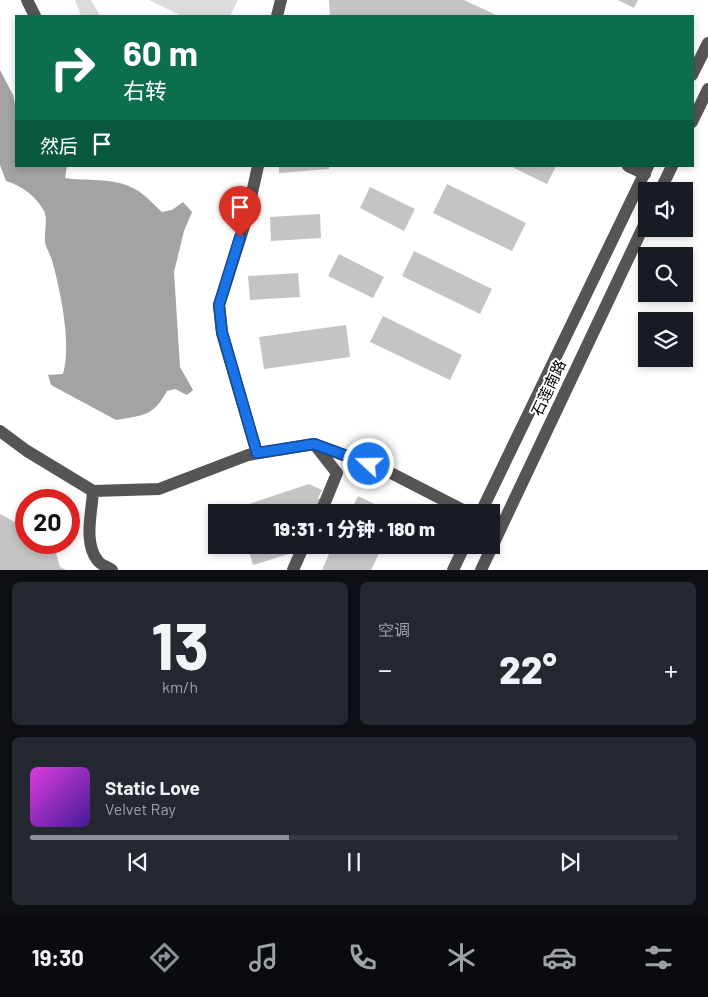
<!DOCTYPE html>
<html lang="zh">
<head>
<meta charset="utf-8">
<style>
	:root { --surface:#171b24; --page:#242831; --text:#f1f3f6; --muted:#9ea1a6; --line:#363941; --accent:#8c9099 }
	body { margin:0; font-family:Barlow,"Noto Sans SC",sans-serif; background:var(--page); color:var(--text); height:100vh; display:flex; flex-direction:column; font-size:19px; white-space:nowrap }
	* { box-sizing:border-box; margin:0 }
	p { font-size:16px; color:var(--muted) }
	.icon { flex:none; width:28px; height:28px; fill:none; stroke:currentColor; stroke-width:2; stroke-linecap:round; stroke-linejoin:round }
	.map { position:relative; height:570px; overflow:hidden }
	.drawer { display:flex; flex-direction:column; gap:12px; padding:12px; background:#0d0f14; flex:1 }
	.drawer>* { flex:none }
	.guide { position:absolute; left:15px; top:15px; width:679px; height:152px; border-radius:0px; box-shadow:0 2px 8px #0003; background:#0b6e4f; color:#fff; overflow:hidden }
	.tools { position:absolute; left:638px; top:182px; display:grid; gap:10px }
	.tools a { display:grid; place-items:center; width:55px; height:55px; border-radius:0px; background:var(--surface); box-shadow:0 2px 8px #0003; font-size:25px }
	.speed { position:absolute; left:15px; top:489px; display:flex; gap:10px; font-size:25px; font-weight:700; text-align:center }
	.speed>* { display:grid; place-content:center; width:65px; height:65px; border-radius:50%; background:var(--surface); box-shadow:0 2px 8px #0003; line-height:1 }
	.speed .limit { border:8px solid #d22; background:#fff; color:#111 }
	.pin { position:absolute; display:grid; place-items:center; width:42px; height:42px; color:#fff; margin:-51px -21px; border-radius:50% 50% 50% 0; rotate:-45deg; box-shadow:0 0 5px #0007 }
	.pin .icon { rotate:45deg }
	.me { position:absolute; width:55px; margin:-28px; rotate:291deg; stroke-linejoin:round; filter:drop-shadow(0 0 4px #0008) }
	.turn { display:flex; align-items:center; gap:18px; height:105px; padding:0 25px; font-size:22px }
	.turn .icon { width:65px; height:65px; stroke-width:2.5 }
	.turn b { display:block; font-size:35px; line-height:42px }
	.then { display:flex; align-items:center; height:48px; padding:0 25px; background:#0003; gap:10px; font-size:19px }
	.big { font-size:38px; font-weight:800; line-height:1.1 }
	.drawer .tile { flex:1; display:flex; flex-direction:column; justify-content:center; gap:8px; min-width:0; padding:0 18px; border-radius:8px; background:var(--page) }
	.drawer .dial { align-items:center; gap:0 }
	.dial b { font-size:65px; line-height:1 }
	.song { display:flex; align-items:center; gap:15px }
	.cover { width:60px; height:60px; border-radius:8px; background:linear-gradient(135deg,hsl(300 70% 55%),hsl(260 70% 35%)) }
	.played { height:5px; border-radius:2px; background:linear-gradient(90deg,var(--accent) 40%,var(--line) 40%) }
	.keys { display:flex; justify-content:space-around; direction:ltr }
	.heat { display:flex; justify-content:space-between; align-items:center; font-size:28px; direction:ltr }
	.drawer .tiles { flex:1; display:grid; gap:12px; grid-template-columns:1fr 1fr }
	.tile:last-child { grid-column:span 2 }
	.trip { position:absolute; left:208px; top:504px; width:292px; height:50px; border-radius:0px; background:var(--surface); box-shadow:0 2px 8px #0003; font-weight:800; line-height:50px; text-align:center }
	.tab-bar { display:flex; height:80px; justify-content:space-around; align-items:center; background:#090b0e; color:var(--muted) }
	.tab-bar .icon { width:35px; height:35px }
	.tab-bar .on { color:var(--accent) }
	.tab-bar b { font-size:22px; color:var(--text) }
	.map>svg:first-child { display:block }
	.green { fill:#dcdcdc }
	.water { fill:#a3a3a3 }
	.building { fill:#c4c4c4 }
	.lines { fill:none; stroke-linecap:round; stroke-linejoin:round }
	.minor { stroke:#555; stroke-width:12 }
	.route-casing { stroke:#114b97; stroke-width:12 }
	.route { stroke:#1a73e8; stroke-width:9 }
	.labels { text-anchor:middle; stroke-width:4; stroke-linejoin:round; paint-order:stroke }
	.street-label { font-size:15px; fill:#000; stroke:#fff }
</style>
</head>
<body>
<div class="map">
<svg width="708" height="570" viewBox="0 0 708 570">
	<rect width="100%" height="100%" fill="#fff"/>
	<path class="green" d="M75 0H91L100 16H81Z
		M149 0H238L230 16H182Z"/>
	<path class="water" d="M0 70 13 95 16 109V166H67L65 178C85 181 113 178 131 187 143 192 152 203 162 212L172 210 183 202 192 212 184 231 174 272 180 367 193 390 187 395 175 389 167 391C153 417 143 415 116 420L51 385 48 375 63 374C72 343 60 290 52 260 50 254 46 248 45 242 44 232 48 219 44 211 36 196 22 186 6 181L0 165Z"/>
	<path class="building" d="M329 0H464L498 16H330Z
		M618 0H638L634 8Z
		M279 166H329V169L279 173Z
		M510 166H556L547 184Z
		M447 184 526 223 512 251 433 213Z
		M370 187 415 209 404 231 360 208Z
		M320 214 321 238 271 241 270 217Z
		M414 251 492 289 480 314 402 276Z
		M339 254 384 277 373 298 328 276Z
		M298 273 300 297 250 300 248 276Z
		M383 316 462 355 450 380 370 342Z
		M346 325 350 357 264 369 259 337Z
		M309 484 322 490 318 498 348 512H236L234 509Z
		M358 496 391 512H350Z
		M0 514 26 528V542H53L60 567 66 570H0Z
		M247 545H298L295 552 253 565Z
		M333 545H383L371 570H322Z"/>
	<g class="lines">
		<path class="minor" d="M27 0 35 16
			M277 16 281 0
			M692 75 708 43
			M692 122 708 89
			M628 166 645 174
			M660 191 672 166
			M0 431 27 451 93 491 159 489 248 455 314 444 387 471 467 512
			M315 445 337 473 321 512
			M257 453 222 333 219 305 246 220 258 166
			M93 491C92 512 83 543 98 561 101 565 108 567 112 570
			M481 512 648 166
			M293 570 304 545
			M453 570 465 545
			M481 570 646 221"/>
	</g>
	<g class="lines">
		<defs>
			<path id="route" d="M240 237 219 305 222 332 257 453 314 444 369 464"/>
		</defs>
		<use href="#route" class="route-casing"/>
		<use href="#route" class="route"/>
	</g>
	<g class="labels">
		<g class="street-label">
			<text transform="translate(549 388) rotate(-65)" y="5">石莲南路</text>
		</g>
	</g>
</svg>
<div class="tools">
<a><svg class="icon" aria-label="sound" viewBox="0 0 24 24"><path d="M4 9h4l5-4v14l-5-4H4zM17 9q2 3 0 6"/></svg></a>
<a><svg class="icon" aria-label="search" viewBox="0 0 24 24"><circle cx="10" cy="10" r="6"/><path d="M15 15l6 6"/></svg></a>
<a><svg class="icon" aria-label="layers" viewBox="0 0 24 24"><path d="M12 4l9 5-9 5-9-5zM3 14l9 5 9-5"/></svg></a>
</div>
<div class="speed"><div class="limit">20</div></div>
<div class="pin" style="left:240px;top:237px;background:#d93025"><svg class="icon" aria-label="arrive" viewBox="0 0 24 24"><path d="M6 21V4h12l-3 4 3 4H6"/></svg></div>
<svg class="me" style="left:369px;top:464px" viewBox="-20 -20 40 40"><circle r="17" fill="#1a73e8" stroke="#fff" stroke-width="3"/><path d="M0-11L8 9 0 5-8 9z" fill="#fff"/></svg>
<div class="trip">19:31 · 1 分钟 · 180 m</div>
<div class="guide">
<div class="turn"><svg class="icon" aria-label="right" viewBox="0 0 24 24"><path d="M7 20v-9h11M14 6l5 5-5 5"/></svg><div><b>60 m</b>右转</div></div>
<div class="then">然后<svg class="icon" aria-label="arrive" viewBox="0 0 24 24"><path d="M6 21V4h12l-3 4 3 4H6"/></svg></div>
</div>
</div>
<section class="drawer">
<div class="tiles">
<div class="tile dial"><b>13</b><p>km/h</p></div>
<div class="tile"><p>空调</p>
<div class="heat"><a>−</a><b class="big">22°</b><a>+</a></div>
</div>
<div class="tile">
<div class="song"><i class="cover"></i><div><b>Static Love</b><p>Velvet Ray</p></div></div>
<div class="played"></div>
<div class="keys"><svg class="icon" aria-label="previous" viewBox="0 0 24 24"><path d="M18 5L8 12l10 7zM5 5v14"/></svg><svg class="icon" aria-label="pause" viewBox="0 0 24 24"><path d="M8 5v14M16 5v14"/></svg><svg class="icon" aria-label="next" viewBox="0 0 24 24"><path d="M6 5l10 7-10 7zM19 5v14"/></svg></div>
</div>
</div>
</section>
<nav class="tab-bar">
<b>19:30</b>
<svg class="icon on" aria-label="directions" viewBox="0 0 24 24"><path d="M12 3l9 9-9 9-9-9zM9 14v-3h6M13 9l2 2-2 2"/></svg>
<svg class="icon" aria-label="music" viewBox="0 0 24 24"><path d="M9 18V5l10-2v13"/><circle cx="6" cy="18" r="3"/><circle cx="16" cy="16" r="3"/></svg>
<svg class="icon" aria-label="phone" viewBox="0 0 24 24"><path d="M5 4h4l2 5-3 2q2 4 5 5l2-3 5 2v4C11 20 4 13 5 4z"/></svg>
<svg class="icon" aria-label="climate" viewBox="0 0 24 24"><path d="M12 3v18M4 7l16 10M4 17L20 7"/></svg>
<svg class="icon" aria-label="car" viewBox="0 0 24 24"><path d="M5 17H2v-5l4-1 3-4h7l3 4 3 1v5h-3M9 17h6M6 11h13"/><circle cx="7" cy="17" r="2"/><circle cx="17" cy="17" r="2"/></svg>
<svg class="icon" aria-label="filters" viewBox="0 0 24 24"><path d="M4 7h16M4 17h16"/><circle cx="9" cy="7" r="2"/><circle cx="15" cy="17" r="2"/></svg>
</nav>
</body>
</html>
